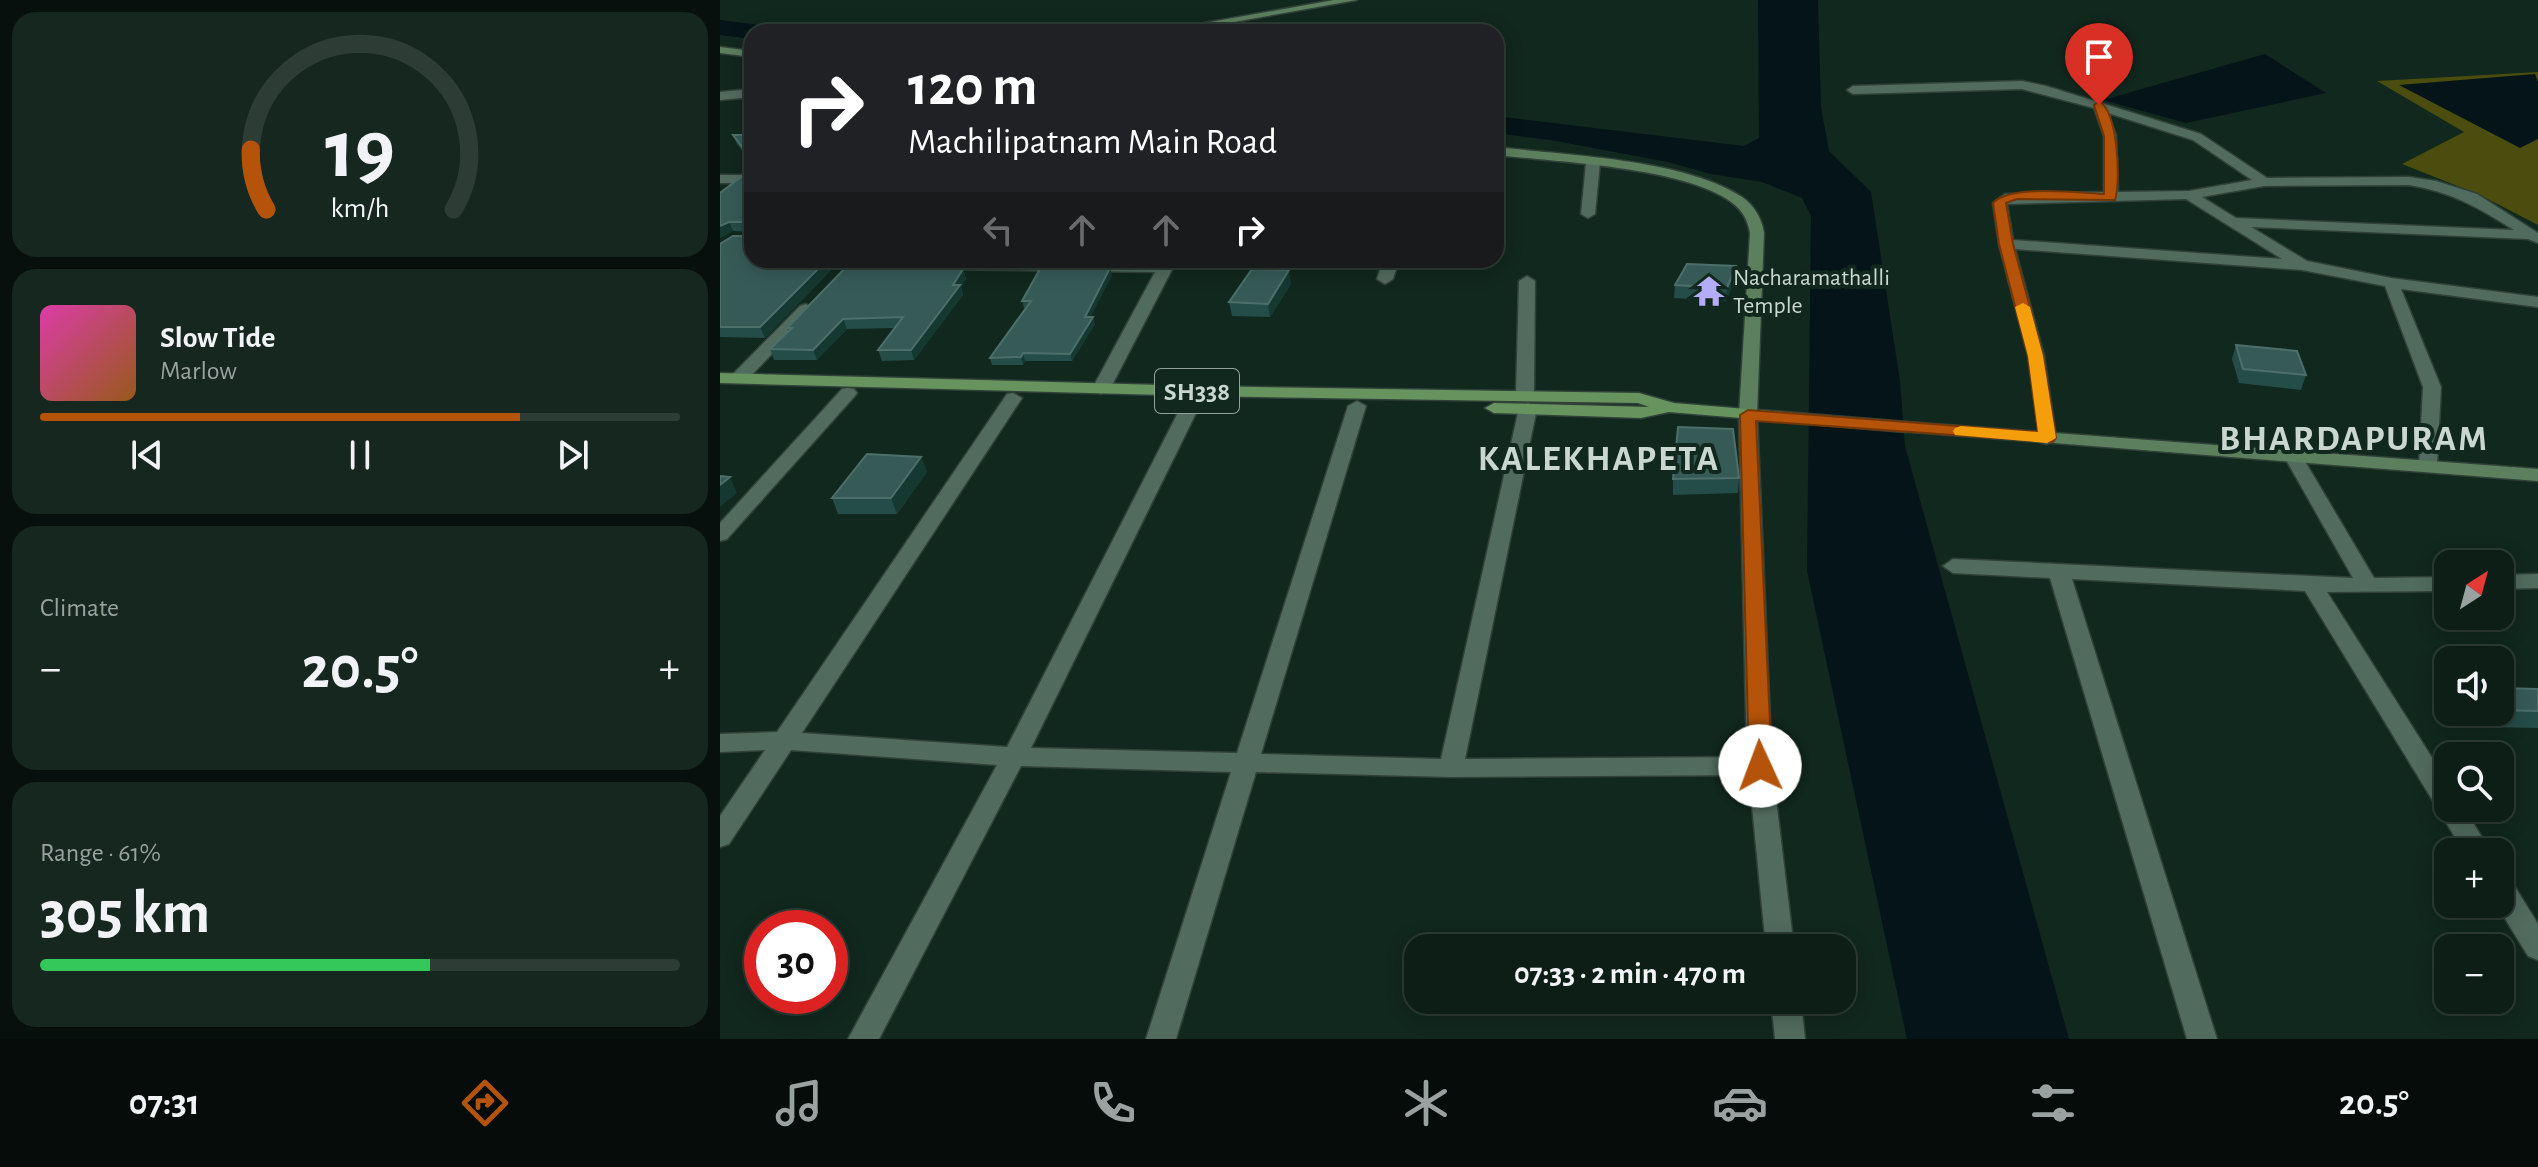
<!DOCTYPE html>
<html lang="en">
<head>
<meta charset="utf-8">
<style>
	:root { --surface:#0d1e16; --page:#16271f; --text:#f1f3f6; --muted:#9aa2a1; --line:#2d3c35; --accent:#b45309 }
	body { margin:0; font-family:"Alegreya Sans",sans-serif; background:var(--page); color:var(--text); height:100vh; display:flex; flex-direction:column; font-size:30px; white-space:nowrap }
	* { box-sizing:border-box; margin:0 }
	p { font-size:26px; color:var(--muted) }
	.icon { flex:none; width:44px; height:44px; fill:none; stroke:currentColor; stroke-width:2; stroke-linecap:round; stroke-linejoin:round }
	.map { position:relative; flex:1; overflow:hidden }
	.sheet { display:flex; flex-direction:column; gap:12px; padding:12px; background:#07100c; width:720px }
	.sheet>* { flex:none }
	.guide { position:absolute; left:24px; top:24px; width:760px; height:244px; border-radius:24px; box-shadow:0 4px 20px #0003,0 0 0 2px var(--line); background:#202124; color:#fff; overflow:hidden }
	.needle { width:52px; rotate:36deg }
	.controls { position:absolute; left:1714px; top:550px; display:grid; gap:16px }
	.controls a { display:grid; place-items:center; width:80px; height:80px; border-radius:16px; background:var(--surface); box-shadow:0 4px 20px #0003,0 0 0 2px var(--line); font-size:40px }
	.speed { position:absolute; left:24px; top:910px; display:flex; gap:16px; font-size:40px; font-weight:700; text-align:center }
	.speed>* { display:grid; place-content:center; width:104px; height:104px; border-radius:50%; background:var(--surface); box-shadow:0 4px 20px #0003,0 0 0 2px var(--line); line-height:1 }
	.speed .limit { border:12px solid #d22; background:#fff; color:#111 }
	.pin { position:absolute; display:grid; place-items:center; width:68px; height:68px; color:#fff; margin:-82px -34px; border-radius:50% 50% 50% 0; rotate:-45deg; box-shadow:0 0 8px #0007 }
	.pin .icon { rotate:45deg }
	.me { position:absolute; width:88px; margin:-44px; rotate:358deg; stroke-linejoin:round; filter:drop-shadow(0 0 6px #0008) }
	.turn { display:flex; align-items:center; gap:28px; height:168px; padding:0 32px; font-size:36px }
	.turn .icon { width:104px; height:104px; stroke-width:2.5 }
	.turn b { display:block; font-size:56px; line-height:68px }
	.lanes { display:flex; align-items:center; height:76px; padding:0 32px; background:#0003; justify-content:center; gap:40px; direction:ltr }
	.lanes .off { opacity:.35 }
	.big { font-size:60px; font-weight:700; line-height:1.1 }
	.sheet .widget { flex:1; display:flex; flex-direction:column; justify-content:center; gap:12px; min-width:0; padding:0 28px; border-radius:24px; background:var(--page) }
	.sheet .dial { align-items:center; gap:0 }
	.dial svg { height:208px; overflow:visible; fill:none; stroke:var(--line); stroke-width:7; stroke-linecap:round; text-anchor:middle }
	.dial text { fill:var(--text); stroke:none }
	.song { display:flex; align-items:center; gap:24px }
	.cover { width:96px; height:96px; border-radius:12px; background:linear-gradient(135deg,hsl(320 70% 55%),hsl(30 70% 35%)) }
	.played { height:8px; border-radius:4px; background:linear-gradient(90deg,var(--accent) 75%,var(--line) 75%) }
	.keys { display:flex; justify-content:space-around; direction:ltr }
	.heat { display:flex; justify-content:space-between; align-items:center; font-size:44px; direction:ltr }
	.charge { height:12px; border-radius:6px; background:linear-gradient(90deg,#34c759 61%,var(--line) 0) }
	.trip { position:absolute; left:684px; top:934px; width:452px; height:80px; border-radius:24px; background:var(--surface); box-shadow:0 4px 20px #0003,0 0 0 2px var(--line); font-weight:700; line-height:80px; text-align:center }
	.dock { display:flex; height:128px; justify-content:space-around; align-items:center; background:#050c09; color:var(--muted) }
	.dock .icon { width:56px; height:56px }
	.dock .on { color:var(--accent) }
	.dock b { font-size:36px; color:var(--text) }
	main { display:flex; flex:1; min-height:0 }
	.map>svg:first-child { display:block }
	.green { fill:#4a4d0d }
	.water { fill:#051418 }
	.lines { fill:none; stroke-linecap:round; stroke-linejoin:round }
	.street-casing { stroke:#304138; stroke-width:3 }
	.secondary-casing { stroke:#304138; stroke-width:3 }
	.primary-casing { stroke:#304138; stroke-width:3 }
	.street { fill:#526b5f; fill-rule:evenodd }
	.secondary { fill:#5c7f5e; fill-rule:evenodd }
	.primary { fill:#66935e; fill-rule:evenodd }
	.wall { fill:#244c48 }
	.shaded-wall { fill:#153831 }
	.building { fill:#365b57; stroke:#4d6f6a; stroke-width:2 }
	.route { fill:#b45309; stroke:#753606; stroke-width:2 }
	.slow { fill:#f59e0b }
	.labels { text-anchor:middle; stroke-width:8; stroke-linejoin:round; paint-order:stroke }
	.far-poi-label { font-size:24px; fill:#c9d7d0; stroke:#11281e; text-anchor:start }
	.shield { fill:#11281e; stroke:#92a29b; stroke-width:2 }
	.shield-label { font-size:26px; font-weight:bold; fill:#c9d7d0 }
	.district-label { font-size:36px; font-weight:bold; letter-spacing:2px; fill:#c9d7d0; stroke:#11281e }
</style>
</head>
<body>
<main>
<section class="sheet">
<div class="widget dial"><svg viewBox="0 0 100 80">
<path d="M14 69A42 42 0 1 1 86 69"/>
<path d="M14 69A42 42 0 0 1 8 46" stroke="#b45309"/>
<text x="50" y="56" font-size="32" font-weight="700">19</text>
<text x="50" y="72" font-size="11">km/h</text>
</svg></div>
<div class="widget">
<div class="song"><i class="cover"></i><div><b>Slow Tide</b><p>Marlow</p></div></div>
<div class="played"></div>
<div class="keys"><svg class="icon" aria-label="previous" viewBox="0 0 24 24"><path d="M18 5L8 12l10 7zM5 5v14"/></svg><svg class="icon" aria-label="pause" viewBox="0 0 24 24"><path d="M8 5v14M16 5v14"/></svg><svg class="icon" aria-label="next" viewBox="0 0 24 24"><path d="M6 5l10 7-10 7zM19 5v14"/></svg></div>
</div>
<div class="widget"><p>Climate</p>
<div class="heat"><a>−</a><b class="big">20.5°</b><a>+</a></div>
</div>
<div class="widget"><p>Range · 61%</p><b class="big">305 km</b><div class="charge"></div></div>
</section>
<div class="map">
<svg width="1818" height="1039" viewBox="0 0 1818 1039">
	<rect width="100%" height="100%" fill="#11281e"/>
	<path class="green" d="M1818 72V225L1760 195 1682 164 1744 132 1657 81Z"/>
	<path class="water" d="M1038 0H1098L1101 107 1109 151 1151 192 1180 381 1185 446 1349 1039H1187L1087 571 1091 216 1082 198 1042 182 991 174 948 162 830 140 776 133V116L1024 146 1039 138Z
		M0 20 96 32H32V39L0 35Z
		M1545 54 1606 93 1466 123 1383 100Z
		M1815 74 1818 82V139L1800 148 1679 85Z"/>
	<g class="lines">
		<defs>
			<path id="street" d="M1302 81 1326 86 1481 134 1547 178 1689 177 1716 181 1757 194 1818 233V243L1808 239 1531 227 1587 261 1671 278 1818 297V307L1681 289 1721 387 1717 465 1715 469H1701L1699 465 1703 387 1665 286 1582 270 1295 249 1324 356 1336 438 1327 444 1320 442 1308 356 1279 244 1273 203 1285 194 1384 192V136L1374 108 1302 89 1133 94 1127 90 1133 86ZM1388 113 1473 140 1532 180 1469 191 1398 192 1396 136ZM1689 185C1732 192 1757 207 1794 230L1516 218 1482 197 1544 186ZM1466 199 1562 259 1293 240 1287 204Z
				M32 89V97L0 100V92Z
				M873 159 880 163 875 214 868 218 861 214 866 163Z
				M0 175H32V183H0Z
				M148 260 440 263 441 260H457L390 389 381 394 372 389 435 272 143 268V262Z
				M663 260H679L673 279 665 284 657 279Z
				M807 276 815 281 814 394 805 399 796 394 799 281Z
				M86 304 94 309 92 312 25 382H13L10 378 13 374 80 306Z
				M128 388 134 389 137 393 134 397 7 539 0 541V523L122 389Z
				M293 393 302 398 82 733 287 747 463 403 472 398 481 403 311 748 517 753 628 406 637 401 646 406 541 754 721 759 799 408 808 403 817 408 745 759 1027 757 1019 415 1028 410 1034 411 1037 415 1052 766 1074 948H1046L1029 775 731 777 536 772 456 1039H426L511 772 301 766 159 1039H128L277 765 71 750 9 844 0 847V816L45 750 0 752V734L57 732 287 394Z
				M1574 452 1583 458 1654 578 1728 577V591L1607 592 1728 783V808H1744L1771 852H1744L1585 591 1352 579 1497 1039H1467L1330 578 1233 573 1223 566 1233 559 1633 578 1565 458Z
				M1818 574V588L1780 589V575Z
				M1780 876 1790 879 1818 924V960L1808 956 1776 904H1780Z
				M1051 1000H1081L1085 1039H1055Z"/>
			<path id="secondary" d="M614 0H637L458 32H434Z
				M0 47 32 51V57L0 53Z
				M776 147C845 155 965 159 1022 197 1034 205 1042 219 1044 233L1037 415 1034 419 1028 420 1019 415 1030 233C1028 222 1024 213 1016 206 973 167 834 162 776 155Z
				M1186 422 1818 469V481L1180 431 1177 427 1180 423Z"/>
			<path id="primary" d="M0 373 479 386 919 393 954 403 1186 422 1195 427 1186 432 949 412 921 418 774 413 765 408 774 403 929 407 918 403 479 396 0 383Z"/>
		</defs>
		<use href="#street" class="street-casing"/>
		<use href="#secondary" class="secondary-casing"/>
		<use href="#primary" class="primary-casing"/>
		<use href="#street" class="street"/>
		<use href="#secondary" class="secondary"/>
		<use href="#primary" class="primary"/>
	</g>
	<path class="wall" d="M13 135H32V164L17 144Z
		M30 176 32 260H121L45 338 0 337V244L28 236 31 233V232L13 231 0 238Z
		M175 264 177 269H243L246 279 241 287 243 295 194 360 162 361 158 350 175 328 127 329 97 360H54L50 349 69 331 67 328Z
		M392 275 370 317 375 324 352 361H305L303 365H272L270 358 306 308H304L302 301Z
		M1015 280 1006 301 954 298 955 285Z
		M571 284 550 317 512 316 509 302Z
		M1516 345 1586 375 1581 390 1519 383 1512 359Z
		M201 457 207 472 177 514H118L112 498Z
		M1019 478 1018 493 953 495V479Z
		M1780 688 1818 689V728L1771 727 1761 712H1780Z"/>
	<path class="shaded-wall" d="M9 222 13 231 0 238V226Z
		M107 260H121L45 338 40 327Z
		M1016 266 1015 280 1006 301 1007 288Z
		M390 268 392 275 367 324 365 317Z
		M243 269 246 279 241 287 243 295 194 360 191 350Z
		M569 270 571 284 550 317 548 304Z
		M373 317 375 324 352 361 350 354Z
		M123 319 127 329 97 360 93 350Z
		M303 353 305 361 303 365 301 357Z
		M201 457 207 472 177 514 171 498Z
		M10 477 17 493 0 507V485Z"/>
	<path class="building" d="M13 135H32V160Z
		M32 169V260H107L40 327H0V244L13 236H28L31 233 28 222H9L0 226V193L21 177 30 176Z
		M130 263 175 264 170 269H243L233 285H240L191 350H158L183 317 123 319 93 350 50 349 72 328H67Z
		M967 264 1016 266 1007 288 955 285Z
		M321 267 390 268 365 317H373L350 354 303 353 301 357 270 358 311 301H302Z
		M532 269 569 270 548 304 509 302Z
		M1516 345 1577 351 1586 375 1523 369Z
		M958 427 1013 429 1019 478 953 479Z
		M147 454 201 457 171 498H112Z
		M0 476 10 477 0 485Z
		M1780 688 1818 689V711L1780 710Z"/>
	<path class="route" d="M1379 101C1398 112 1401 181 1395 200L1297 199 1286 203 1293 244 1323 356 1336 438 1333 442 1036 421 1052 766 1048 772 1040 775 1032 772 1029 766 1020 415 1028 410 1318 432 1308 356 1279 244 1273 203C1290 184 1359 193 1384 194V136L1374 105Z"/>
	<path class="slow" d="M1303 303 1310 307 1323 356 1336 438 1327 443 1235 435 1233 431 1235 428 1241 426 1318 432 1308 356 1295 307Z"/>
	<defs>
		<symbol id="temple-bare" viewBox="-9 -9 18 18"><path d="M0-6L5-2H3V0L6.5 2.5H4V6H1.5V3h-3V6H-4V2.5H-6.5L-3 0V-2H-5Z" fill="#b5acf8" stroke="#11281e" stroke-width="2.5" paint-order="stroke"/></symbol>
	</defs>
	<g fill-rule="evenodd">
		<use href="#temple-bare" x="967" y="269" width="44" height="44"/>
	</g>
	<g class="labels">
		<g class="far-poi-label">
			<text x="1013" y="285">Nacharamathalli<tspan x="1013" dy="28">Temple</tspan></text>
		</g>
		<rect class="shield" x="435" y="369" width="84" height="44" rx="6"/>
		<g class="shield-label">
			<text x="477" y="400">SH338</text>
		</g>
		<g class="district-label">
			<text x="1634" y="450">BHARDAPURAM</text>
			<text x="879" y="470">KALEKHAPETA</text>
		</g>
	</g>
</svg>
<div class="controls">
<a><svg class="needle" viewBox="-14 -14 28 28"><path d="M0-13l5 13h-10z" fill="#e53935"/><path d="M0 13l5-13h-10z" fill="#9aa2a1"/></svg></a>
<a><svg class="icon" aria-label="sound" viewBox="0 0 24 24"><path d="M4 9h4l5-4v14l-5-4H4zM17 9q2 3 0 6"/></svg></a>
<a><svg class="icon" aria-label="search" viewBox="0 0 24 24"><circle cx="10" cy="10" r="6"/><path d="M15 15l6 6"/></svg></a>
<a>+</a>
<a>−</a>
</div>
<div class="speed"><div class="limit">30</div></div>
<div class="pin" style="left:1379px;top:105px;background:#d93025"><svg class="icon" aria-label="arrive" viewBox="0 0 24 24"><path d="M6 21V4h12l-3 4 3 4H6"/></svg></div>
<svg class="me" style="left:1040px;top:766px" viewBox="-20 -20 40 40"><circle r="19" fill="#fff"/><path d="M0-13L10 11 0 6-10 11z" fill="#b45309"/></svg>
<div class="trip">07:33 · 2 min · 470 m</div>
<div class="guide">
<div class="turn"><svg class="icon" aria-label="right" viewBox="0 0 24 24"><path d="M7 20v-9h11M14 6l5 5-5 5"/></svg><div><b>120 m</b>Machilipatnam Main Road</div></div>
<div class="lanes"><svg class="icon off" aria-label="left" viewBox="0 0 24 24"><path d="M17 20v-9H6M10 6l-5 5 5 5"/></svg><svg class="icon off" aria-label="ahead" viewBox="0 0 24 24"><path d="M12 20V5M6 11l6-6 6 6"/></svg><svg class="icon off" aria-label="ahead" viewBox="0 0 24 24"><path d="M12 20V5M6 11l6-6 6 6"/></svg><svg class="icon" aria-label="right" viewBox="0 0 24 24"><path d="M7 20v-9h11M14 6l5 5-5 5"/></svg></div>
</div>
</div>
</main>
<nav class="dock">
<b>07:31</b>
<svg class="icon on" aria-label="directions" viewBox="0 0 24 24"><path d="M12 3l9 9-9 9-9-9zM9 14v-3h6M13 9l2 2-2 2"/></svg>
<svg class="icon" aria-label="music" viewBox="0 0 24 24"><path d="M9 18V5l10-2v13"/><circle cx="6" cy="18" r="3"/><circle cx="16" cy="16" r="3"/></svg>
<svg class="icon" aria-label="phone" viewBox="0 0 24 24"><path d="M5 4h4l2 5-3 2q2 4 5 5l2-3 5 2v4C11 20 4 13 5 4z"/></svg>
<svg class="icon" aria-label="climate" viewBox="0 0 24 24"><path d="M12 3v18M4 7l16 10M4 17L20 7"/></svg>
<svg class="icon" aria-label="car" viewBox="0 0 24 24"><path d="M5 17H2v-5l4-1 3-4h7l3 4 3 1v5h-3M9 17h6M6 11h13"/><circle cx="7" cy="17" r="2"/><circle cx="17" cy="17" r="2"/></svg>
<svg class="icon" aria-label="filters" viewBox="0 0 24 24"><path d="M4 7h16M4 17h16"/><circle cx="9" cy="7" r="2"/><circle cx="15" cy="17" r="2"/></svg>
<b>20.5°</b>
</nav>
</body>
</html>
